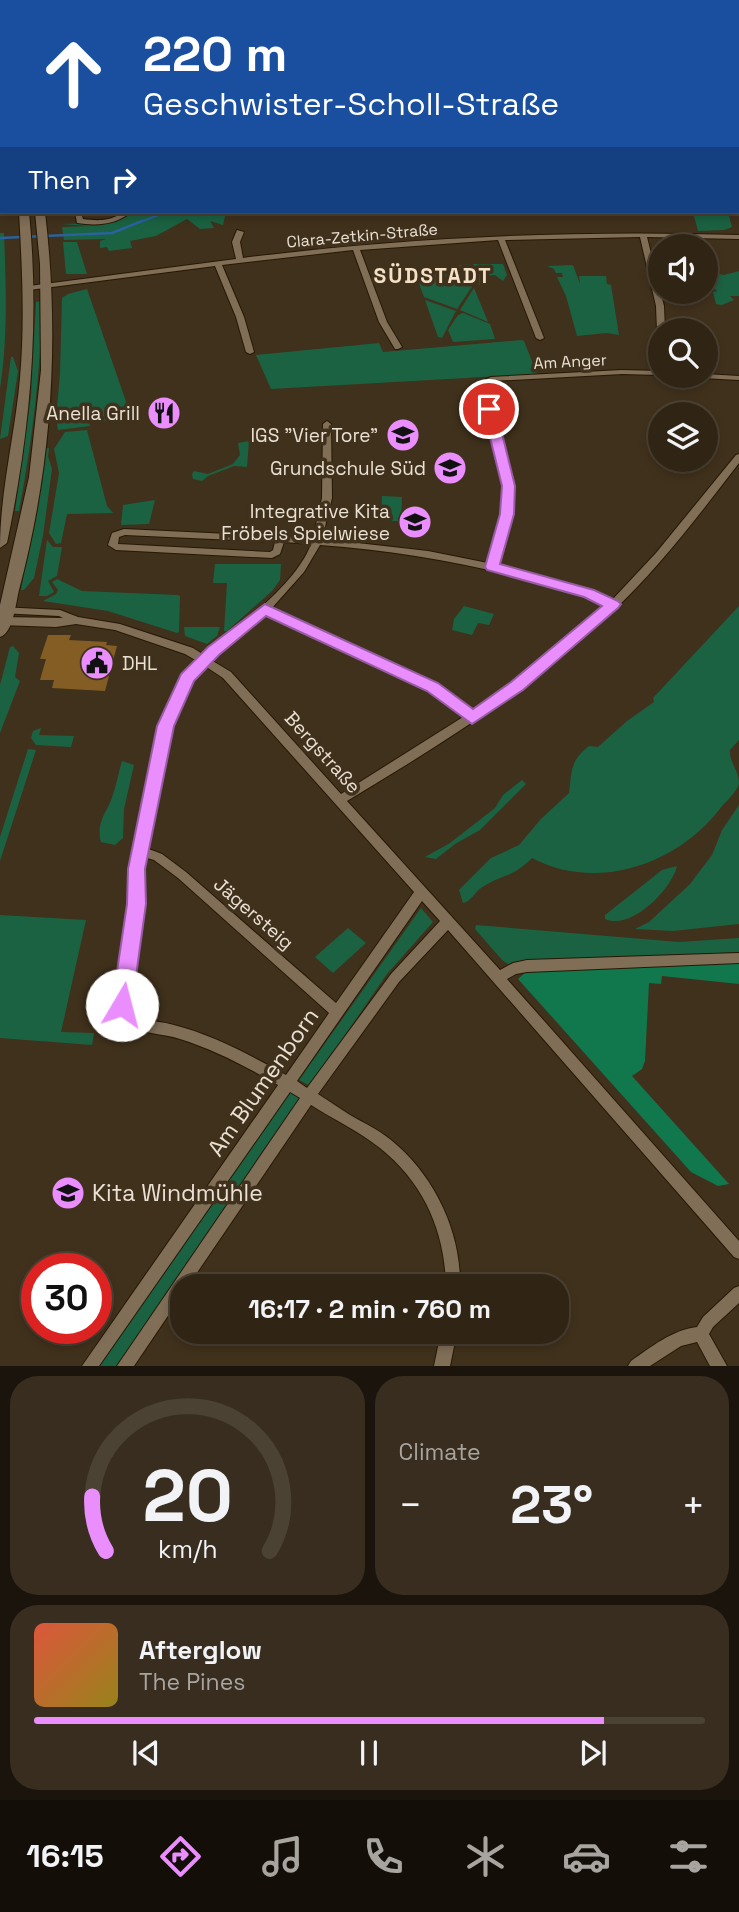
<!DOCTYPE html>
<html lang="en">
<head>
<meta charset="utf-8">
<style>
	:root { --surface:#302515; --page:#382d1e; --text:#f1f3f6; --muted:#a8a5a0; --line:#4b4234; --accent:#ea8dfd }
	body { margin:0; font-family:"Space Grotesk",sans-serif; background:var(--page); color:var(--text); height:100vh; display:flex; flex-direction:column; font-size:26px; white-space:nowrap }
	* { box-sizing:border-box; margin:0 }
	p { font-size:23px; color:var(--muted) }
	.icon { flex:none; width:38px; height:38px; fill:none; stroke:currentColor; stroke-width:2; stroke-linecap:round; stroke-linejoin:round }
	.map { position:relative; height:1366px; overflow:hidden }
	.sheet { display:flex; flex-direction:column; gap:10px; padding:10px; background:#1a140c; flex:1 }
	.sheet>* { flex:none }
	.guide { position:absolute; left:0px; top:0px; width:740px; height:214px; box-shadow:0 4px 10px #0003,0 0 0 2px var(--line); background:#1a4fa0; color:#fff; overflow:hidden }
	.buttons { position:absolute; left:648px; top:234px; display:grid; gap:14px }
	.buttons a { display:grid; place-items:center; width:70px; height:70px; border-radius:50%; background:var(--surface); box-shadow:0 4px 10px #0003,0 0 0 2px var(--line); font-size:35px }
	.speed { position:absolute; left:21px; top:1253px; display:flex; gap:14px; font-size:35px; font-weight:700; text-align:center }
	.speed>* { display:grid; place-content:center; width:91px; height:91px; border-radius:50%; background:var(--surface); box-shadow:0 4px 10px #0003,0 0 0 2px var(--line); line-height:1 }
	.speed .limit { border:10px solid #d22; background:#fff; color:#111 }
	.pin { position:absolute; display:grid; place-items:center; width:60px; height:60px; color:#fff; margin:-30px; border:4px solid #fff; border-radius:50%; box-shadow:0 2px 7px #0007 }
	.me { position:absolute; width:77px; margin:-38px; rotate:8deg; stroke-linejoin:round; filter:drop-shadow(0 0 5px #0008) }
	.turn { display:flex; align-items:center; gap:24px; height:147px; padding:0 28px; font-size:32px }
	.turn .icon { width:91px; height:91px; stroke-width:2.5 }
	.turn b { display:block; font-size:49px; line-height:60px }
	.then { display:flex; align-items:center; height:66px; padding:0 28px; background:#0003; gap:14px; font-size:26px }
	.big { font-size:52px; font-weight:800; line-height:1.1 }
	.sheet .tile { flex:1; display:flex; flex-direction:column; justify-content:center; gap:10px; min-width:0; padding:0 24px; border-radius:28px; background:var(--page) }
	.sheet .dial { align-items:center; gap:0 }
	.dial svg { height:182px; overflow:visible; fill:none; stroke:var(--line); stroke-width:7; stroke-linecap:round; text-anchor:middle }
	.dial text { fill:var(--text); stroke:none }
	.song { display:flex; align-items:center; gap:21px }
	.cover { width:84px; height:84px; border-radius:10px; background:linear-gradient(135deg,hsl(10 70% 55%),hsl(50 70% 35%)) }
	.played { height:7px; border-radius:4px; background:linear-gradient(90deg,var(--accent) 85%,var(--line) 85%) }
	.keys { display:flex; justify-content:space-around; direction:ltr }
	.heat { display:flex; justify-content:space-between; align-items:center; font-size:38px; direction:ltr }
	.sheet .tiles { flex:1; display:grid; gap:10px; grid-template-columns:1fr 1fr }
	.tile:last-child { grid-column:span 2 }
	.trip { position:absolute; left:170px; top:1274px; width:399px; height:70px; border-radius:28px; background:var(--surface); box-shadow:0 4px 10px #0003,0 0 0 2px var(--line); font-weight:800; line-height:70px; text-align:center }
	.dock { display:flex; height:112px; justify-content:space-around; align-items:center; background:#130f08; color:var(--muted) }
	.dock .icon { width:49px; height:49px }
	.dock .selected { color:var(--accent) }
	.dock b { font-size:32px; color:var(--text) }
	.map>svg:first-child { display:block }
	.green { fill:#1b6242 }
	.forest { fill:#11774d }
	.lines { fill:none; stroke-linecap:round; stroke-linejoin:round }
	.stream-far1 { stroke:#29629c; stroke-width:2 }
	.stream { stroke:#29629c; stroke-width:2.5 }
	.building { fill:#835d24 }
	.minor-casing { stroke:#271804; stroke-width:2 }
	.secondary-casing { stroke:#271804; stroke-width:2 }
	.primary-casing { stroke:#271804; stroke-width:1 }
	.minor { fill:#806e57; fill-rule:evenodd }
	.secondary { fill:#806e57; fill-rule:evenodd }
	.primary { fill:#a26f23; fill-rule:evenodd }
	.route { fill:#ea8dfd; stroke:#985ca4; stroke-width:2 }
	.labels { text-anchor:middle; stroke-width:7; stroke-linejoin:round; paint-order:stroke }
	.far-street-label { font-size:16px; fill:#eae0d3; stroke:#40311c }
	.poi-label { font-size:19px; fill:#eae0d3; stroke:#40311c; text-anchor:end }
	.street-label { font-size:19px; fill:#eae0d3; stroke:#40311c }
	.far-district-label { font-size:21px; font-weight:bold; letter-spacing:2px; fill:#f4e0c6; stroke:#40311c }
	.near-street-label { font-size:23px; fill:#eae0d3; stroke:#40311c }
	.near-poi-label { font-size:23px; fill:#eae0d3; stroke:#40311c; text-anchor:start }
</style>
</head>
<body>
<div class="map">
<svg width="739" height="1366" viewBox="0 0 739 1366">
	<rect width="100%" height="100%" fill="#40311c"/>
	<path class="green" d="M132 212H226L223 225 210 221 214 228 200 229 187 219 156 236 130 241 132 248 109 251 107 247 100 248V241L106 239 64 240 62 227 89 226 61 224 110 223Z
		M694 216H729L732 227 724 230 698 231Z
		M0 233H4C6 285 8 337 0 389Z
		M63 242H77L87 274H66Z
		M472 264 445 269 447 272 471 270 475 282 457 309 424 297 417 278 391 281 383 272Z
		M473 264H503L507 275 503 281 495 275 482 276 485 285H479V276Z
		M573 265 580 284 579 276H606L607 284 611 285 619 335 607 333 577 336 566 296 557 277H563L562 273H556L554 269 547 266Z
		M739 271V296H730L734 300 722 305 716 304 713 292 717 291 707 282 705 275 710 272 724 275Z
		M474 288 488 322 460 310Z
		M87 289 130 413 99 423 94 413 87 414 90 426 58 430 56 419 60 374 62 298 68 294Z
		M425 300 456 311 442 338 438 337Z
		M42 301C41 372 32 442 19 511H15L31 396 36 302Z
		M463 313 490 324 495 339 453 342 448 330 458 315Z
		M522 340 524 341 537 374 271 389 256 355 379 343 383 352Z
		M11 357H13L18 371 8 436 0 439Z
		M87 430 107 506 113 513 67 514 61 543 56 544 49 533 59 473 54 449 65 432Z
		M249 441 247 467 234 466 208 476 202 481 193 479 192 474 194 471 208 474 233 464 240 455 238 443Z
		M46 448H49L48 456 52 469 43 536 34 578 24 590H21Z
		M382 496 402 497 401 521H381Z
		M155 500 149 524 121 525 123 505Z
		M47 540 53 547H62L57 576 48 581 54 592 47 596H39Z
		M215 564H281L280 580 272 591 227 631H224L227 583H213Z
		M57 579 82 591 178 595 180 596 179 632 177 633 108 611 43 601 56 594 58 590 52 582Z
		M464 606 494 614 489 625 478 623 472 635 452 630 454 619Z
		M739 606V740L730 750C729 762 739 770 739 784 736 793 725 802 719 810 676 865 596 892 532 858 512 878 505 873 484 886 475 891 472 901 463 903L459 890 491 858 519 845 541 819 569 793C572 770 570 761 589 746L598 747 627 721 654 702 653 698Z
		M184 627H220L217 636 207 644 185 636Z
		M13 646 19 653 15 677 20 681 0 733V685L10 647Z
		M41 728 39 735 74 736 71 747 36 745 31 738 33 731Z
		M28 749 36 750 0 861V837Z
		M122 761 134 765 124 809 123 838 115 845 101 842C97 827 102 818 109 805 115 792 118 775 122 761Z
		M522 780 526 784 480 830 455 844 436 859 425 857 450 843 495 808 503 795Z
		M739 805V924L673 931 635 929 649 922 690 884 712 855 722 830Z
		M677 866C672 889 631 931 605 919V915L662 870Z
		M421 908 433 922 387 974 310 1086 299 1080Z
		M0 915 86 920 61 1032 94 1033 92 1045 0 1038Z
		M476 925 679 942 739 938V952L508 964 502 960 475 929Z
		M348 928 366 943 333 973 315 957Z
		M291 1092 302 1098 118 1366H99Z"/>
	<path class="forest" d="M739 962V984L662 976 661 984 649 983 645 1061 642 1069 632 1076 729 1184 718 1186 691 1172 518 979 529 969Z"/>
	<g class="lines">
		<path class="stream-far1" d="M138 223 166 212"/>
		<path class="stream" d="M0 238 112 233 142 221"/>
	</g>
	<path class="building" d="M48 635H71L69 640 107 642 106 645 117 646 105 691 52 688 54 680H40L46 659H40Z"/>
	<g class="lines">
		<defs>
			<path id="minor" d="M293 0 305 2H296Z
				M362 0H368V2H362Z
				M482 0H488V2H482Z
				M629 0H635V2H629Z
				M707 0H713L714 2H708Z
				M738 71H739V76H738Z
				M0 99H2V103H0Z
				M738 186H739V190H738Z
				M75 212H81L83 219C91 220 100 221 108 219 117 217 122 212 131 212 116 225 96 226 77 223Z
				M237 230 244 232 240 242 243 258C408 237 573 230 739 235V239L647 237 664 306 665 331H660V333L657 331 656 306 640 237 505 240 544 338 540 340 536 338 498 240 360 250 387 322 402 347 398 349H395L379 322 353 250 222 265 244 317 254 352 250 354 246 352 236 317 215 266 29 290 25 288 29 286 236 259 232 242Z
				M622 370 660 371V375L622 374 492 381 488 383 513 486 512 514 497 566 574 586 612 600 656 553 736 455 739 454V463C699 515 659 568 611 613 532 688 440 745 347 801L500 970 513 963 527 960 739 953V963L527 972 516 974 507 979 739 1241V1259L734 1257 448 930 399 982 318 1094C329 1101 339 1108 350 1115 364 1123 379 1130 391 1140 434 1175 461 1231 460 1286H446C445 1232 424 1183 380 1148 360 1132 333 1119 311 1105L188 1286H182V1295L134 1366H117L300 1098 290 1092 99 1366H82L278 1085C247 1067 215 1050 180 1039 165 1034 148 1034 132 1028L116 1005 131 904 130 869 160 726 188 668 197 661 185 654 115 630 76 624 56 627 0 625V617L63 618 59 616 0 613V607L60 610 78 617 120 624 193 648 204 655C236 628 297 584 311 544L284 542 280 554 272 558 116 550 108 545 112 533 124 529 313 538 322 498 323 424 327 421 331 424 332 498 322 539 428 551 488 563 502 514 503 486 480 382 491 377ZM125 535 275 542 273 550 270 552 118 544 119 537ZM320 545C386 550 450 560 514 576 545 584 577 592 607 605L542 661 471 712 436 684 271 609 304 572ZM265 614 428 690 463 717 341 794 231 672 211 660ZM205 666 223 678 414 892 336 1003 186 872 162 854 146 848 170 726 196 673ZM144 857 154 860 178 878 329 1013 286 1075C250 1055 213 1035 174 1025 163 1022 152 1021 141 1019L129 1004 143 904 142 869ZM422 901 440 921 391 974 307 1088 297 1081Z
				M705 374 739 376V380L702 378 701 376H705Z
				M739 1286V1303L713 1327 709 1334 727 1366H710L697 1342 681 1346 650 1366H628L631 1361C651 1347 672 1330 697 1327L703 1317 734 1288Z
				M441 1332H457L450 1366H434Z"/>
			<path id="secondary" d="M0 18H2L0 24Z
				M0 55 2 56V68L0 67Z
				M0 106 2 107V119L0 118Z
				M19 212H29C40 324 30 433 7 543L0 548C0 491 15 435 20 378 25 322 22 267 19 212Z
				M35 212H45C60 339 52 466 19 590 16 602 13 634 0 637V605L29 477 41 370 40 264Z"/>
			<path id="primary" d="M172 0H198L171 2Z
				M0 4H2V10H0Z"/>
		</defs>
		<use href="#minor" class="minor-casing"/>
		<use href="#secondary" class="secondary-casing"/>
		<use href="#primary" class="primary-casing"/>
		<use href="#minor" class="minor"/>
		<use href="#secondary" class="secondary"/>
		<use href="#primary" class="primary"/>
	</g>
	<path class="route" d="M489 405 496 409 515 486 514 514 500 564 594 590 618 601 621 604 618 608 523 690 472 724 427 691 266 616 219 655 194 681 174 726 145 869 146 904 132 1005 129 1011 122 1014 115 1011 112 1005 127 904 128 869 157 726 181 674 208 647 265 604 438 683 473 709 511 682 602 606 584 597 487 570 485 567 500 514 502 486 483 409Z"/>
	<defs>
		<symbol id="restaurant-disc" viewBox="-11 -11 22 22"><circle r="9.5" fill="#ea8dfd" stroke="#40311c"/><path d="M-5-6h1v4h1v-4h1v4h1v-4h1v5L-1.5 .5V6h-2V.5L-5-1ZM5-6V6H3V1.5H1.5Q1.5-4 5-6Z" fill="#111"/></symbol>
		<symbol id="school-disc" viewBox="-11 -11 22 22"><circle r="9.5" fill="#ea8dfd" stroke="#40311c"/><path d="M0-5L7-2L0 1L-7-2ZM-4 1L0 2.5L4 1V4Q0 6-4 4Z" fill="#111"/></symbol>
		<symbol id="civic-disc" viewBox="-11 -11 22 22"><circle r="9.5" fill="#ea8dfd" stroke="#40311c"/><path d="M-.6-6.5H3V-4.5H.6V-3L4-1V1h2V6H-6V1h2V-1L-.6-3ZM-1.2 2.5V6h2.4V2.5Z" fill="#111"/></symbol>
	</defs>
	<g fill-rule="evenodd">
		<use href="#restaurant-disc" x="145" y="394" width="38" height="38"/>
		<use href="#school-disc" x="384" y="416" width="38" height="38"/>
		<use href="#school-disc" x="431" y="449" width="38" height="38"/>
		<use href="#school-disc" x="396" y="503" width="38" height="38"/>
		<use href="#civic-disc" x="78" y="644" width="38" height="38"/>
		<use href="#school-disc" x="49" y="1174" width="38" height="38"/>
	</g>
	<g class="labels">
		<g class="far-street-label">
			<text transform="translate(362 235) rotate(-5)" y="6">Clara-Zetkin-Straße</text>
			<text transform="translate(570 361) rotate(-3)" y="6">Am Anger</text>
		</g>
		<g class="poi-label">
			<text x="140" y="420">Anella Grill</text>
			<text x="378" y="442">IGS "Vier Tore"</text>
			<text x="426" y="475">Grundschule Süd</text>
			<text x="390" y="518">Integrative Kita<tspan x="390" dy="22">Fröbels Spielwiese</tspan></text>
			<text x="122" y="670" text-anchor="start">DHL</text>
		</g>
		<g class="street-label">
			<text transform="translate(323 752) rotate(48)" y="7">Bergstraße</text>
			<text transform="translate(254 913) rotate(41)" y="7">Jägersteig</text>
		</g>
		<g class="far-district-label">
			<text x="433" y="283">SÜDSTADT</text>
		</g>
		<g class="near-street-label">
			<text transform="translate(263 1082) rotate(-55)" y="8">Am Blumenborn</text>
		</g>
		<g class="near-poi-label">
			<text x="92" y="1201">Kita Windmühle</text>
		</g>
	</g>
</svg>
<div class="buttons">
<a><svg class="icon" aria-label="sound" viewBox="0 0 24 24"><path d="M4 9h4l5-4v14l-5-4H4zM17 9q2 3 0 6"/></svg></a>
<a><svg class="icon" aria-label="search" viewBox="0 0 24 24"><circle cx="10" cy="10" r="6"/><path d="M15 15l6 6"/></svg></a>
<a><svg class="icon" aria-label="layers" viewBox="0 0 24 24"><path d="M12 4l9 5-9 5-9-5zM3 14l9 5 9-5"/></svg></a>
</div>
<div class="speed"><div class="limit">30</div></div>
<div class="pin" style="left:489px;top:409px;background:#d93025"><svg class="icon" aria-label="arrive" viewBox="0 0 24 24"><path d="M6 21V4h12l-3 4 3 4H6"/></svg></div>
<svg class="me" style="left:122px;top:1005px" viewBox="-20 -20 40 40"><circle r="19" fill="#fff"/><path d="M0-13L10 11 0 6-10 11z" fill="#ea8dfd"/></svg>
<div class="trip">16:17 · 2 min · 760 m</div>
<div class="guide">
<div class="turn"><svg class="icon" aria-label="ahead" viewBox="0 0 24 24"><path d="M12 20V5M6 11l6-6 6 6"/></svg><div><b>220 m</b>Geschwister-Scholl-Straße</div></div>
<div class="then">Then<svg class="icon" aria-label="right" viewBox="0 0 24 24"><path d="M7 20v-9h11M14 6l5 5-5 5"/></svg></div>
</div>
</div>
<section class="sheet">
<div class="tiles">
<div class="tile dial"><svg viewBox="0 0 100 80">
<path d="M14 69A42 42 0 1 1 86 69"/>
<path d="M14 69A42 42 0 0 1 8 45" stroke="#ea8dfd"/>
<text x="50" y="56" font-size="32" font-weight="700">20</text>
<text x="50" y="72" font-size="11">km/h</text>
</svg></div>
<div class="tile"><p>Climate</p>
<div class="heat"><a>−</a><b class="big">23°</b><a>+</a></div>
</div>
<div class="tile">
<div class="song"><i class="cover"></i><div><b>Afterglow</b><p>The Pines</p></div></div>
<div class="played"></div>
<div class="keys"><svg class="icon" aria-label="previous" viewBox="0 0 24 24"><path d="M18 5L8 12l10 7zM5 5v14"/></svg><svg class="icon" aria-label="pause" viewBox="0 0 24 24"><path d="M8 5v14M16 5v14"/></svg><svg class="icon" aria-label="next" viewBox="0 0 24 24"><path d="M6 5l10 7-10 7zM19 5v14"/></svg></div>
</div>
</div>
</section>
<nav class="dock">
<b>16:15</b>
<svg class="icon selected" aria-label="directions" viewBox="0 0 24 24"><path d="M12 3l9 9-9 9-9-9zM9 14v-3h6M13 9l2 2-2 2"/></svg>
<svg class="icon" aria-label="music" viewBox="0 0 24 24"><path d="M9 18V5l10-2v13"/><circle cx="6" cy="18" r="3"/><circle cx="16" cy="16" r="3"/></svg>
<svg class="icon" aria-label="phone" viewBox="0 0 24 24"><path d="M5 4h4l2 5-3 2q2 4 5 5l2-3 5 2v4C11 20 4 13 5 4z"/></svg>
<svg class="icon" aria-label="climate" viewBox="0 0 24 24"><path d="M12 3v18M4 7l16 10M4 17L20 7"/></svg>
<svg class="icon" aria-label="car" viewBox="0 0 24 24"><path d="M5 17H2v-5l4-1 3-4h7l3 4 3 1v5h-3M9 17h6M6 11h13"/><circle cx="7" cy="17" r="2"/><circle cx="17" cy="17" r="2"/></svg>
<svg class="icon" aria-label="filters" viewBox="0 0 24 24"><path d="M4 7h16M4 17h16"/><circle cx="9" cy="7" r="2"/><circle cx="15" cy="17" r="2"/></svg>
</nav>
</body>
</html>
